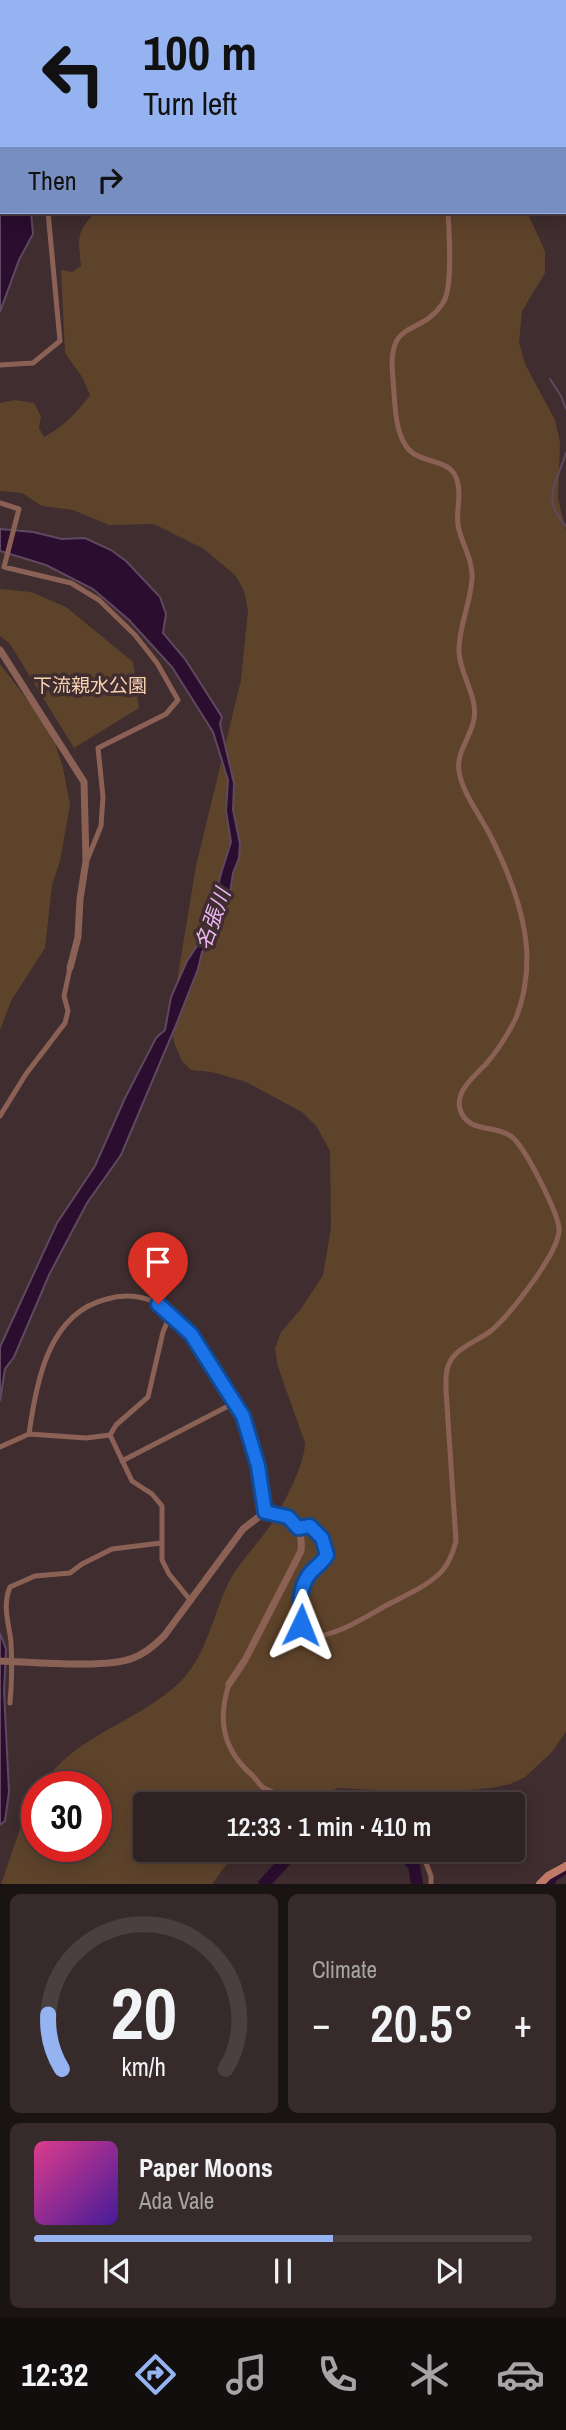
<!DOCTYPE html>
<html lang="en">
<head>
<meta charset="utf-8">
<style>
	:root { --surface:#2f2223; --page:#372a2b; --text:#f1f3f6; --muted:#a7a4a6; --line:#4a3f41; --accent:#95b2f1 }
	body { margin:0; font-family:"Archivo Narrow","Noto Sans JP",sans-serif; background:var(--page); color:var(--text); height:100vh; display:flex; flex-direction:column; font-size:26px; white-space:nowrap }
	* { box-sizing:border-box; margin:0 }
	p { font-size:23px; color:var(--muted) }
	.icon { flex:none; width:38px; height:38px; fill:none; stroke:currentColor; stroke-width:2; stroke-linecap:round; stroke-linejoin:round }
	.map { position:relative; height:1884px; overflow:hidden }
	.details { display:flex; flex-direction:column; gap:10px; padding:10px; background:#1a1313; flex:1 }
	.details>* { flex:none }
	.hud { position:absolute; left:0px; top:0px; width:567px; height:214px; box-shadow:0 4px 18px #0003,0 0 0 2px var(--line); background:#95b2f1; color:#111; overflow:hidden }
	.speed { position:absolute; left:21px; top:1771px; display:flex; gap:14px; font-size:35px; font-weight:700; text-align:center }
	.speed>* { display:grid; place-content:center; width:91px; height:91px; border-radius:50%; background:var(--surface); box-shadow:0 4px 18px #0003,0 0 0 2px var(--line); line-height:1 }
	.speed .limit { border:10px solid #d22; background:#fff; color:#111 }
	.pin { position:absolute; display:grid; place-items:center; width:60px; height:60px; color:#fff; margin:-72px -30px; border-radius:50% 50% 50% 0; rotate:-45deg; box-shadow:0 0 7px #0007 }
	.pin .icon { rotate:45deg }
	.me { position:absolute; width:77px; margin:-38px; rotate:2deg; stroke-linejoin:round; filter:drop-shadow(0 0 5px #0008) }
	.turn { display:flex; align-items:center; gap:24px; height:147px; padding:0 28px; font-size:32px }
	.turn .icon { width:91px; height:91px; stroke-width:2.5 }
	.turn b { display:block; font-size:49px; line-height:60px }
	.then { display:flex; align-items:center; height:66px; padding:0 28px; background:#0003; gap:14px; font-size:26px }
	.big { font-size:52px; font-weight:600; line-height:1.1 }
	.details .widget { flex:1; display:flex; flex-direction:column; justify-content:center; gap:10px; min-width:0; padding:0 24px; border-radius:10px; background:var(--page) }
	.details .dial { align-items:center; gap:0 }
	.dial svg { height:182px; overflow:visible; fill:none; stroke:var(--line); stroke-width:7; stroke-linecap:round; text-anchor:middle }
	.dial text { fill:var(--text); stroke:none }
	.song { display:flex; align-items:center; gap:21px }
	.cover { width:84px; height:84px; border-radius:10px; background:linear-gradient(135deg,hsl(330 70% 55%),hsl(260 70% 35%)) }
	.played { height:7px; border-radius:4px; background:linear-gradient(90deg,var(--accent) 60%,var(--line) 60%) }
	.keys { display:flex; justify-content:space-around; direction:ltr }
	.heat { display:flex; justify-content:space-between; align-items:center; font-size:38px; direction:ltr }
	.details .tiles { flex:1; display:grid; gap:10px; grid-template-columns:1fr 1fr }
	.widget:last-child { grid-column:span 2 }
	.trip { position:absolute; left:133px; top:1792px; width:392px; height:70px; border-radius:7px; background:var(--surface); box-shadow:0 4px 18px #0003,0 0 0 2px var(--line); font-weight:600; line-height:70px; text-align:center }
	.menu { display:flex; height:112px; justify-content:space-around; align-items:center; background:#130e0e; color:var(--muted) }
	.menu .icon { width:49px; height:49px }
	.menu .on { color:var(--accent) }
	.menu b { font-size:32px; color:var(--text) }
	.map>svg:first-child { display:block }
	.green { fill:#5e432b }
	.water { fill:#2b0d2f; stroke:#604860; stroke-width:2 }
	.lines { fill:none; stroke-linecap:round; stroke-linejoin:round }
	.stream { stroke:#604860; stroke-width:2 }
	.river { stroke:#2b0d2f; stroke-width:12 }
	.minor { stroke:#8c6155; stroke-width:5 }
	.tertiary { stroke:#8c6155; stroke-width:7 }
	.secondary { stroke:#be7a67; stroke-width:8 }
	.route-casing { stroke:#114b97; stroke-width:18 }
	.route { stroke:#1a73e8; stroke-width:12 }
	.labels { text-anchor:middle; stroke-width:7; stroke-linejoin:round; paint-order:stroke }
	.park-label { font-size:19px; fill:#fad2b2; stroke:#3f2d2f }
	.water-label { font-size:21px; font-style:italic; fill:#edb6f4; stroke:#3f2d2f }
</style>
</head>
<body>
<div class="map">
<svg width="566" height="1884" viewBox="0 0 566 1884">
	<rect width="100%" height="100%" fill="#3f2d2f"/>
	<path class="green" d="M137 0H401V2H138Z
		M96 212H527L545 251V273L522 311 519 343 526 366 555 420 560 442 558 499 566 530V1732L551 1753 525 1777 510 1784 492 1788 434 1793 339 1788 289 1804H145V1850H237L212 1884H1L27 1809 37 1794V1846H96V1787H41C73 1735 138 1723 180 1682 207 1655 213 1614 229 1582 240 1561 257 1545 270 1526 282 1507 305 1465 305 1443L278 1367 275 1348 281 1332 301 1309 323 1275 331 1228 330 1151 317 1127 302 1112 246 1082 212 1072 191 1070 182 1061 175 1045 171 1029 175 993 196 866 241 680 248 610 244 591 236 576 204 549 154 524 109 525 73 510 42 506 22 493 0 491V403L15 400 34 403 41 416 39 428 44 437C61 428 79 411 90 395L82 377 65 353 61 270 72 272 81 266C78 238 76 232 96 212Z
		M0 589 31 592 66 607 133 662 139 708 74 748 10 644 0 636Z
		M0 664 42 719 55 743 63 768 70 805 60 861 52 885 45 948 11 1001 0 1030Z"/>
	<path class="water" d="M0 0 2 2V212H31L33 234 19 260 0 312Z
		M0 529 33 532 62 539 85 538 111 550 126 561 160 597 166 614 163 633 185 659 222 717 220 724 234 783 233 810 240 844 239 858 233 873 230 892 221 913 222 923 202 952 198 969 176 1025 121 1155 87 1203 49 1275 14 1357 5 1369 0 1401V1347L57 1223 95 1166 125 1098 156 1038 165 1030 171 997 187 961 209 928 214 914 220 877 231 842 226 811 228 780 213 732 172 667 129 620 93 589 46 565 0 551Z
		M0 1633 6 1649 4 1691 9 1792 5 1821 0 1825Z"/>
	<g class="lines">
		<path class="stream" d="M550 379 561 396 566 409
			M566 453C557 483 540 498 566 526"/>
		<path class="river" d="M399 1850 414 1866 417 1884
			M264 1884 295 1850
			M549 1884 551 1877 563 1869"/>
		<path class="minor" d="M80 0 84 2
			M130 0 132 2
			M357 0 358 2
			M0 365 33 363 60 341 48 212
			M0 503 19 509 4 567 71 583 99 600 135 635 157 663 178 700 166 714 98 748 103 797 101 826 88 858
			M0 1116 26 1074 65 1023 68 1011 64 996 70 968
			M29 1434C36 1383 48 1313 107 1299 123 1294 143 1295 158 1304 180 1316 195 1339 208 1360 220 1377 233 1395 242 1414 257 1443 263 1480 265 1512
			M110 1435 132 1481 152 1494 162 1506V1560L169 1574 191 1601
			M110 1435 116 1425 148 1397 163 1332 171 1313
			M0 1447 29 1434 86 1438 110 1435
			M122 1461 236 1402
			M298 1528C318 1523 325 1538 327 1555 322 1563 317 1567 311 1572 294 1589 298 1619 307 1638 339 1635 360 1620 387 1605 404 1596 424 1588 439 1574 449 1565 453 1553 456 1541L446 1390C446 1378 445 1367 453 1357 462 1345 480 1340 492 1330 510 1314 561 1251 559 1228 557 1211 525 1147 512 1137 496 1124 467 1134 460 1109 458 1103 460 1096 463 1090 469 1080 478 1072 486 1064 498 1050 508 1034 516 1018 524 998 527 978 527 957 526 915 508 870 489 833 479 814 462 792 459 771 456 752 471 737 474 719 478 696 460 675 459 652 458 628 471 603 472 578 473 559 461 543 458 525 456 511 461 498 458 484 453 455 420 467 406 446 394 429 395 399 393 379 386 314 421 340 444 301 453 285 449 231 448 212
			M229 1684C217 1721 223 1750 253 1776 257 1780 260 1786 264 1788 270 1792 283 1795 290 1797 327 1805 346 1785 385 1804
			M10 1703C12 1682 12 1662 11 1642 9 1623 2 1606 10 1587L35 1576 70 1573 82 1564 112 1549 161 1543
			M421 1850 431 1876V1884"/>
		<path class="tertiary" d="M0 650 84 782 86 861 80 899 78 937 70 968
			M0 1661C32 1662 106 1669 133 1658 145 1654 155 1645 164 1636L243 1529 265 1512C289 1518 304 1522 301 1551L245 1660 229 1684"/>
		<path class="secondary" d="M540 1884 548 1876 566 1866"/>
	</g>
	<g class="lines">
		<defs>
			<path id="route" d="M158 1304 191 1334 243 1416 258 1466 265 1512 288 1517 298 1528 310 1526 322 1538 327 1555C322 1564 313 1568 308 1576 298 1591 300 1608 301 1625"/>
		</defs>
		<use href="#route" class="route-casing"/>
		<use href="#route" class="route"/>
	</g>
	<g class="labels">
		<g class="park-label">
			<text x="90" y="692">下流親水公園</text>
		</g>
		<g class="water-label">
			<text transform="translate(213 919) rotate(-70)" y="7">名張川</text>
		</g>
	</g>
</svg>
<div class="speed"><div class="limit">30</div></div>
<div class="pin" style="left:158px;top:1304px;background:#d93025"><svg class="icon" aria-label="arrive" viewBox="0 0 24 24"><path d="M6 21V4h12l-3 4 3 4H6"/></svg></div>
<svg class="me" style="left:301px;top:1625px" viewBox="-20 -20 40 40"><path d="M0-17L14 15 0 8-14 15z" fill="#1a73e8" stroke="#fff" stroke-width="4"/></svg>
<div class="trip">12:33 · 1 min · 410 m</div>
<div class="hud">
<div class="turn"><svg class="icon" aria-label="left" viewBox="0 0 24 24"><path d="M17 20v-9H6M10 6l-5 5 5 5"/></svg><div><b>100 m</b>Turn left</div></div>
<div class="then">Then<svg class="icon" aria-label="right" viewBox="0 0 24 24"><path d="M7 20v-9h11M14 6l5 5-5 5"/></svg></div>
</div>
</div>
<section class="details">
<div class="tiles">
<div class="widget dial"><svg viewBox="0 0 100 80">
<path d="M14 69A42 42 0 1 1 86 69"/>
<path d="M14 69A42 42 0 0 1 8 45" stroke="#95b2f1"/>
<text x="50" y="56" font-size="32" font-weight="700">20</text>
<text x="50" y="72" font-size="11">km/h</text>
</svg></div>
<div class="widget"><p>Climate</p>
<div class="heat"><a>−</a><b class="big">20.5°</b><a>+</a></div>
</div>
<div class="widget">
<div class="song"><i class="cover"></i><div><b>Paper Moons</b><p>Ada Vale</p></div></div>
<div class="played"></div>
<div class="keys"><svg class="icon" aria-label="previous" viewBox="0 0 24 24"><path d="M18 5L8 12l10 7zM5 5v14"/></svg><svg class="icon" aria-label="pause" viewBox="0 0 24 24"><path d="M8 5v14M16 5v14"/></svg><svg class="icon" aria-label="next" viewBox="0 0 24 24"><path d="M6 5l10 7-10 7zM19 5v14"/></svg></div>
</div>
</div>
</section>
<nav class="menu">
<b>12:32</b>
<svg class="icon on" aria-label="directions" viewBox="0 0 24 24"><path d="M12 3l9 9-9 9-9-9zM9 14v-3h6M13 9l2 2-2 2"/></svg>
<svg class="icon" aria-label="music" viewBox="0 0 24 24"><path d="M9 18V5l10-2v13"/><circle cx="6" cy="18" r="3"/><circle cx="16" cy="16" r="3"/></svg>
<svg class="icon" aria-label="phone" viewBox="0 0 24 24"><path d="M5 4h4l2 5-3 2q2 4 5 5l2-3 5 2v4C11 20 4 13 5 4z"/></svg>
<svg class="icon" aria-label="climate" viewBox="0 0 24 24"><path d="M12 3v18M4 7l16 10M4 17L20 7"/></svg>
<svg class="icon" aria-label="car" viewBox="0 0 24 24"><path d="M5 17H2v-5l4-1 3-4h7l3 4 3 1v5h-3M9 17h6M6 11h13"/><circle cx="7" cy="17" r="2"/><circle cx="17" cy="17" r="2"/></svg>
</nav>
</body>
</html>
